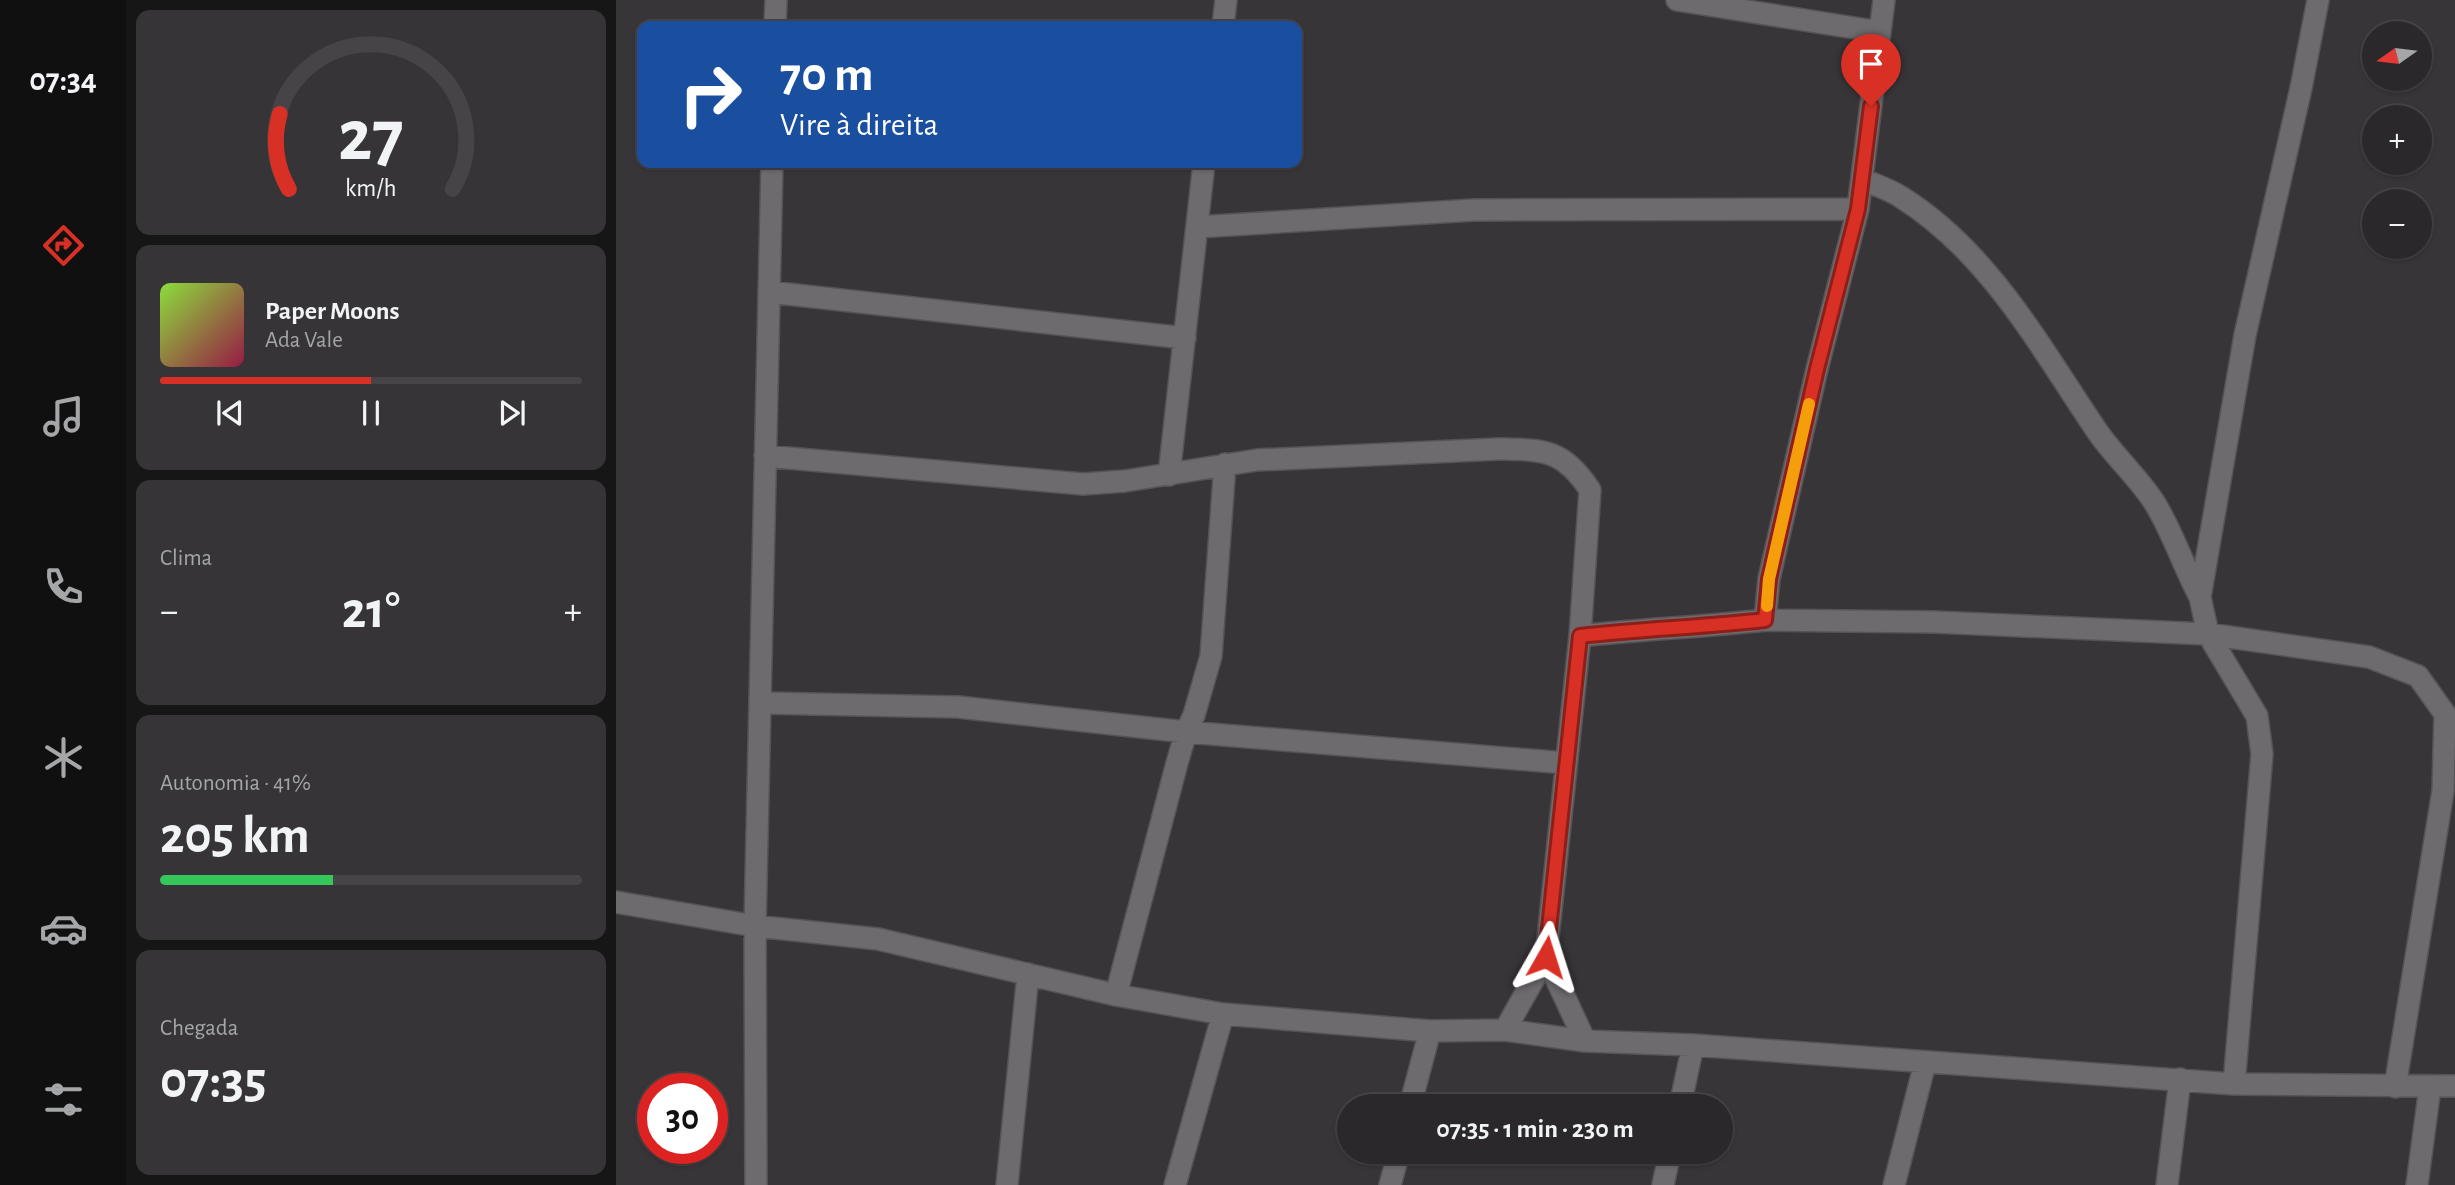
<!DOCTYPE html>
<html lang="pt">
<head>
<meta charset="utf-8">
<style>
	:root { --surface:#2a282a; --page:#363436; --text:#f1f3f6; --muted:#a5a6a8; --line:#464447; --accent:#d93025 }
	body { margin:0; font-family:"Alegreya Sans",sans-serif; background:var(--page); color:var(--text); height:100vh; display:flex; flex-direction:column; font-size:26px; white-space:nowrap }
	* { box-sizing:border-box; margin:0 }
	p { font-size:23px; color:var(--muted) }
	.icon { flex:none; width:38px; height:38px; fill:none; stroke:currentColor; stroke-width:2; stroke-linecap:round; stroke-linejoin:round }
	.map { position:relative; flex:1; overflow:hidden }
	.sheet { display:flex; flex-direction:column; gap:10px; padding:10px; background:#171617; width:490px }
	.sheet>* { flex:none }
	.hud { position:absolute; left:21px; top:21px; width:665px; height:147px; border-radius:14px; box-shadow:0 2px 5px #0004,0 0 0 2px var(--line); background:#1a4fa0; color:#fff; overflow:hidden }
	.needle { width:46px; rotate:256deg }
	.buttons { position:absolute; left:1746px; top:21px; display:grid; gap:14px }
	.buttons a { display:grid; place-items:center; width:70px; height:70px; border-radius:50%; background:var(--surface); box-shadow:0 2px 5px #0004,0 0 0 2px var(--line); font-size:35px }
	.speed { position:absolute; left:21px; top:1073px; display:flex; gap:14px; font-size:35px; font-weight:700; text-align:center }
	.speed>* { display:grid; place-content:center; width:91px; height:91px; border-radius:50%; background:var(--surface); box-shadow:0 2px 5px #0004,0 0 0 2px var(--line); line-height:1 }
	.speed .limit { border:10px solid #d22; background:#fff; color:#111 }
	.pin { position:absolute; display:grid; place-items:center; width:60px; height:60px; color:#fff; margin:-72px -30px; border-radius:50% 50% 50% 0; rotate:-45deg; box-shadow:0 0 7px #0007 }
	.pin .icon { rotate:45deg }
	.me { position:absolute; width:77px; margin:-38px; rotate:6deg; stroke-linejoin:round; filter:drop-shadow(0 0 5px #0008) }
	.turn { display:flex; align-items:center; gap:24px; height:147px; padding:0 28px; font-size:32px }
	.turn .icon { width:91px; height:91px; stroke-width:2.5 }
	.turn b { display:block; font-size:49px; line-height:60px }
	.big { font-size:52px; font-weight:700; line-height:1.1 }
	.sheet .tile { flex:1; display:flex; flex-direction:column; justify-content:center; gap:10px; min-width:0; padding:0 24px; border-radius:14px; background:var(--page) }
	.sheet .dial { align-items:center; gap:0 }
	.dial svg { height:182px; overflow:visible; fill:none; stroke:var(--line); stroke-width:7; stroke-linecap:round; text-anchor:middle }
	.dial text { fill:var(--text); stroke:none }
	.song { display:flex; align-items:center; gap:21px }
	.cover { width:84px; height:84px; border-radius:10px; background:linear-gradient(135deg,hsl(90 70% 55%),hsl(340 70% 35%)) }
	.played { height:7px; border-radius:4px; background:linear-gradient(90deg,var(--accent) 50%,var(--line) 50%) }
	.keys { display:flex; justify-content:space-around; direction:ltr }
	.heat { display:flex; justify-content:space-between; align-items:center; font-size:38px; direction:ltr }
	.charge { height:10px; border-radius:5px; background:linear-gradient(90deg,#34c759 41%,var(--line) 0) }
	.trip { position:absolute; left:721px; top:1094px; width:396px; height:70px; border-radius:35px; background:var(--surface); box-shadow:0 2px 5px #0004,0 0 0 2px var(--line); font-weight:700; line-height:70px; text-align:center }
	main { display:flex; flex:1; min-height:0 }
	.tabs { display:flex; flex-direction:column; width:126px; justify-content:space-around; align-items:center; background:#111011; color:var(--muted) }
	.tabs .icon { width:49px; height:49px }
	.tabs .on { color:var(--accent) }
	.tabs b { font-size:32px; color:var(--text) }
	.map>svg:first-child { display:block }
	.lines { fill:none; stroke-linecap:round; stroke-linejoin:round }
	.minor-casing { stroke:#555355; stroke-width:24 }
	.minor { stroke:#6e6b6f; stroke-width:21 }
	.route-casing { stroke:#8d1f18; stroke-width:18 }
	.route { stroke:#d93025; stroke-width:12 }
	.slow { stroke:#f59e0b; stroke-width:12 }
</style>
</head>
<body>
<main>
<nav class="tabs">
<b>07:34</b>
<svg class="icon on" aria-label="directions" viewBox="0 0 24 24"><path d="M12 3l9 9-9 9-9-9zM9 14v-3h6M13 9l2 2-2 2"/></svg>
<svg class="icon" aria-label="music" viewBox="0 0 24 24"><path d="M9 18V5l10-2v13"/><circle cx="6" cy="18" r="3"/><circle cx="16" cy="16" r="3"/></svg>
<svg class="icon" aria-label="phone" viewBox="0 0 24 24"><path d="M5 4h4l2 5-3 2q2 4 5 5l2-3 5 2v4C11 20 4 13 5 4z"/></svg>
<svg class="icon" aria-label="climate" viewBox="0 0 24 24"><path d="M12 3v18M4 7l16 10M4 17L20 7"/></svg>
<svg class="icon" aria-label="car" viewBox="0 0 24 24"><path d="M5 17H2v-5l4-1 3-4h7l3 4 3 1v5h-3M9 17h6M6 11h13"/><circle cx="7" cy="17" r="2"/><circle cx="17" cy="17" r="2"/></svg>
<svg class="icon" aria-label="filters" viewBox="0 0 24 24"><path d="M4 7h16M4 17h16"/><circle cx="9" cy="7" r="2"/><circle cx="15" cy="17" r="2"/></svg>
</nav>
<section class="sheet">
<div class="tile dial"><svg viewBox="0 0 100 80">
<path d="M14 69A42 42 0 1 1 86 69"/>
<path d="M14 69A42 42 0 0 1 10 36" stroke="#d93025"/>
<text x="50" y="56" font-size="32" font-weight="700">27</text>
<text x="50" y="72" font-size="11">km/h</text>
</svg></div>
<div class="tile">
<div class="song"><i class="cover"></i><div><b>Paper Moons</b><p>Ada Vale</p></div></div>
<div class="played"></div>
<div class="keys"><svg class="icon" aria-label="previous" viewBox="0 0 24 24"><path d="M18 5L8 12l10 7zM5 5v14"/></svg><svg class="icon" aria-label="pause" viewBox="0 0 24 24"><path d="M8 5v14M16 5v14"/></svg><svg class="icon" aria-label="next" viewBox="0 0 24 24"><path d="M6 5l10 7-10 7zM19 5v14"/></svg></div>
</div>
<div class="tile"><p>Clima</p>
<div class="heat"><a>−</a><b class="big">21°</b><a>+</a></div>
</div>
<div class="tile"><p>Autonomia · 41%</p><b class="big">205 km</b><div class="charge"></div></div>
<div class="tile"><p>Chegada</p><b class="big">07:35</b></div>
</section>
<div class="map">
<svg width="1839" height="1185" viewBox="0 0 1839 1185">
	<rect width="100%" height="100%" fill="#383538"/>
	<g class="lines">
		<defs>
			<path id="minor" d="M1061 0 1264 32
				M159 26 160 0
				M607 26 610 0
				M1246 179C1259 185 1273 189 1285 197 1374 253 1424 347 1481 431 1498 456 1522 477 1538 502 1557 532 1567 566 1584 597
				M581 227 858 210 1242 209
				M153 292 569 338
				M149 456 467 484 509 481 641 460 883 449C928 450 947 449 974 490L964 636
				M553 475 588 163
				M1149 620 1318 622 1592 634 1753 657 1802 676 1829 714 1827 791 1779 1087
				M146 703 342 707 570 732 950 763
				M0 902 139 926 262 939 500 995 607 1014 814 1031 889 1030 969 1041 1077 1045 1618 1084 1839 1086
				M500 995 561 763 570 732 578 715 595 656 609 464
				M889 1030 930 957
				M969 1041 930 957 964 636C1026 629 1088 627 1149 620L1153 579 1201 369 1242 209 1268 0
				M1618 1084 1646 754 1641 716 1592 634 1584 597 1629 335 1685 88 1702 0
				M794 1106 814 1031
				M1064 1106 1077 1045
				M140 1185 139 926 156 163
				M391 1185 412 974
				M559 1185 607 1014
				M774 1185 783 1152
				M1047 1185 1054 1152
				M1278 1185 1309 1063
				M1551 1185 1564 1079
				M1801 1185 1814 1087"/>
		</defs>
		<use href="#minor" class="minor-casing"/>
		<use href="#minor" class="minor"/>
	</g>
	<g class="lines">
		<defs>
			<path id="route" d="M930 957 964 636C1026 629 1088 627 1149 620L1153 579 1201 369 1242 209 1255 106"/>
		</defs>
		<use href="#route" class="route-casing"/>
		<use href="#route" class="route"/>
		<path class="slow" d="M1151 606 1153 579 1193 404"/>
	</g>
</svg>
<div class="buttons">
<a><svg class="needle" viewBox="-14 -14 28 28"><path d="M0-13l5 13h-10z" fill="#e53935"/><path d="M0 13l5-13h-10z" fill="#a5a6a8"/></svg></a>
<a>+</a>
<a>−</a>
</div>
<div class="speed"><div class="limit">30</div></div>
<div class="pin" style="left:1255px;top:106px;background:#d93025"><svg class="icon" aria-label="arrive" viewBox="0 0 24 24"><path d="M6 21V4h12l-3 4 3 4H6"/></svg></div>
<svg class="me" style="left:930px;top:957px" viewBox="-20 -20 40 40"><path d="M0-17L14 15 0 8-14 15z" fill="#d93025" stroke="#fff" stroke-width="4"/></svg>
<div class="trip">07:35 · 1 min · 230 m</div>
<div class="hud">
<div class="turn"><svg class="icon" aria-label="right" viewBox="0 0 24 24"><path d="M7 20v-9h11M14 6l5 5-5 5"/></svg><div><b>70 m</b>Vire à direita</div></div>
</div>
</div>
</main>
</body>
</html>
